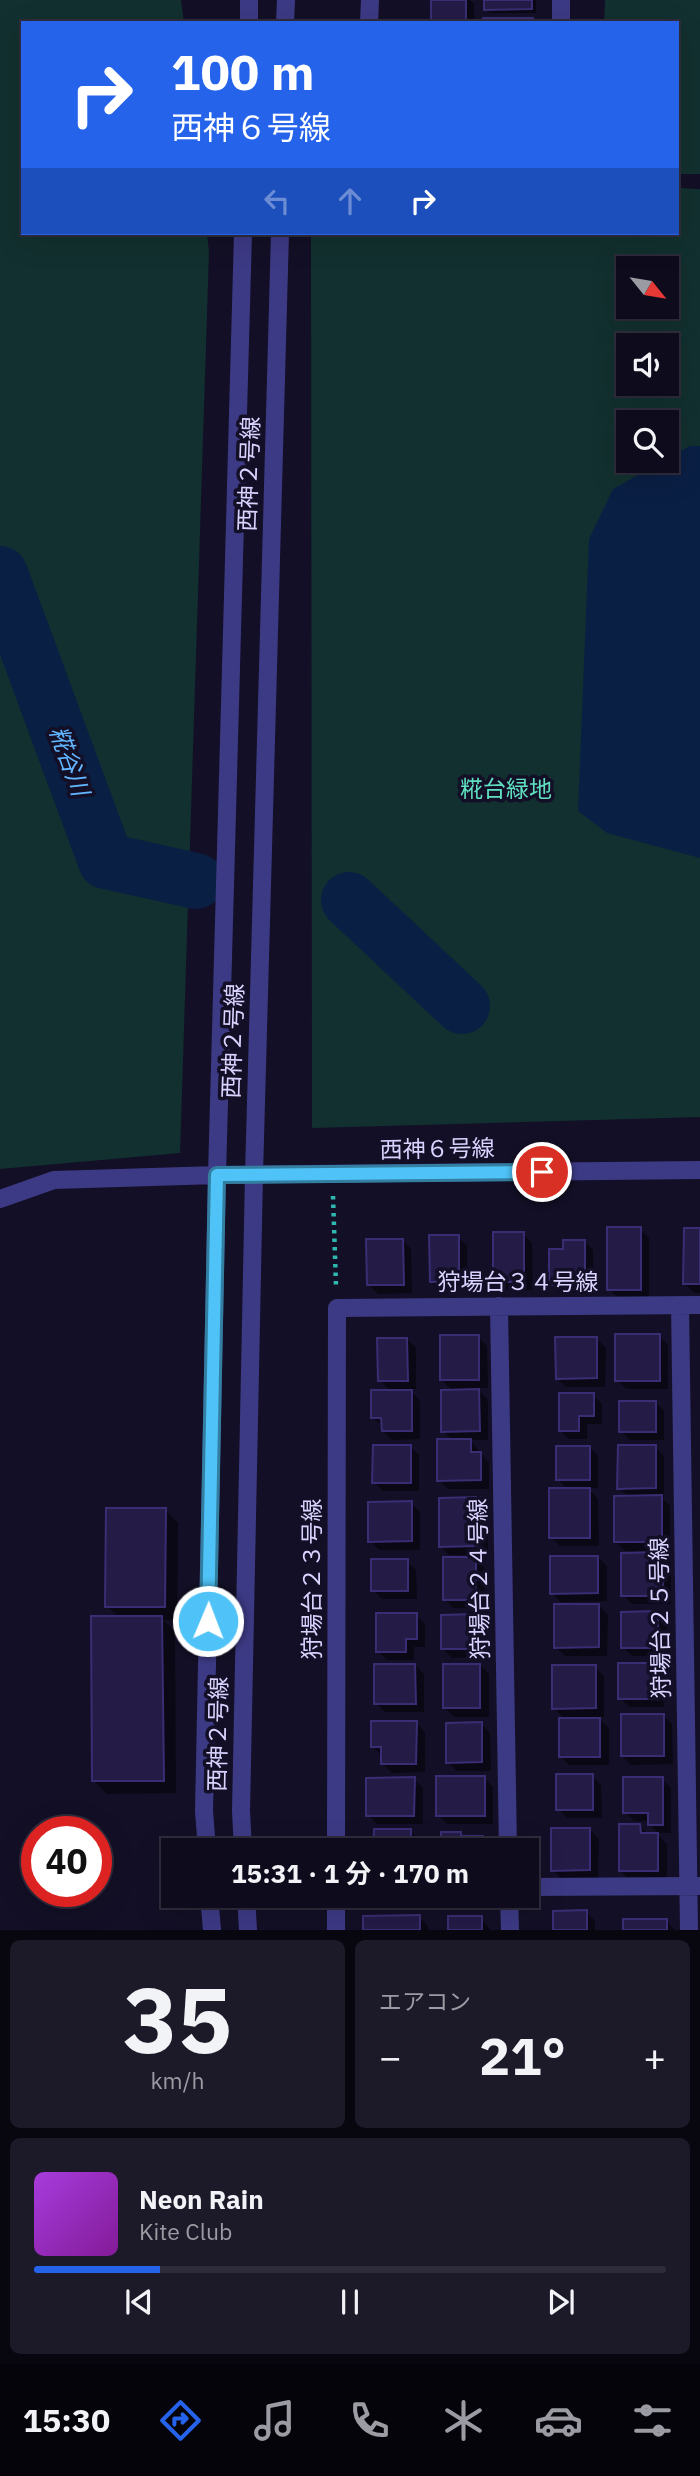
<!DOCTYPE html>
<html lang="ja">
<head>
<meta charset="utf-8">
<style>
	:root { --surface:#0e0b1c; --page:#1c1929; --text:#f1f3f6; --muted:#9b9ba3; --line:#2e2b3b; --accent:#2563eb }
	body { margin:0; font-family:"IBM Plex Sans","Noto Sans JP",sans-serif; background:var(--page); color:var(--text); height:100vh; display:flex; flex-direction:column; font-size:26px; white-space:nowrap }
	* { box-sizing:border-box; margin:0 }
	p { font-size:23px; color:var(--muted) }
	.icon { flex:none; width:38px; height:38px; fill:none; stroke:currentColor; stroke-width:2; stroke-linecap:round; stroke-linejoin:round }
	.map { position:relative; height:1930px; overflow:hidden }
	.drawer { display:flex; flex-direction:column; gap:10px; padding:10px; background:#08060f; flex:1 }
	.drawer>* { flex:none }
	.guide { position:absolute; left:21px; top:21px; width:658px; height:214px; border-radius:0px; box-shadow:0 7px 28px #0002,0 0 0 2px var(--line); background:#2563eb; color:#fff; overflow:hidden }
	.needle { width:46px; rotate:120deg }
	.buttons { position:absolute; left:616px; top:256px; display:grid; gap:14px }
	.buttons a { display:grid; place-items:center; width:63px; height:63px; border-radius:0px; background:var(--surface); box-shadow:0 7px 28px #0002,0 0 0 2px var(--line); font-size:35px }
	.speed { position:absolute; left:21px; top:1816px; display:flex; gap:14px; font-size:35px; font-weight:700; text-align:center }
	.speed>* { display:grid; place-content:center; width:91px; height:91px; border-radius:50%; background:var(--surface); box-shadow:0 7px 28px #0002,0 0 0 2px var(--line); line-height:1 }
	.speed .limit { border:10px solid #d22; background:#fff; color:#111 }
	.pin { position:absolute; display:grid; place-items:center; width:60px; height:60px; color:#fff; margin:-30px; border:4px solid #fff; border-radius:50%; box-shadow:0 2px 7px #0007 }
	.me { position:absolute; width:77px; margin:-38px; rotate:1deg; stroke-linejoin:round; filter:drop-shadow(0 0 5px #0008) }
	.turn { display:flex; align-items:center; gap:24px; height:147px; padding:0 35px; font-size:32px }
	.turn .icon { width:91px; height:91px; stroke-width:2.5 }
	.turn b { display:block; font-size:49px; line-height:60px }
	.lanes { display:flex; align-items:center; height:66px; padding:0 35px; background:#0003; justify-content:center; gap:35px; direction:ltr }
	.lanes .off { opacity:.35 }
	.big { font-size:52px; font-weight:700; line-height:1.1 }
	.drawer .tile { flex:1; display:flex; flex-direction:column; justify-content:center; gap:10px; min-width:0; padding:0 24px; border-radius:10px; background:var(--page) }
	.drawer .dial { align-items:center; gap:0 }
	.dial b { font-size:91px; line-height:1 }
	.song { display:flex; align-items:center; gap:21px }
	.cover { width:84px; height:84px; border-radius:10px; background:linear-gradient(135deg,hsl(280 70% 55%),hsl(290 70% 35%)) }
	.played { height:7px; border-radius:4px; background:linear-gradient(90deg,var(--accent) 20%,var(--line) 20%) }
	.keys { display:flex; justify-content:space-around; direction:ltr }
	.heat { display:flex; justify-content:space-between; align-items:center; font-size:38px; direction:ltr }
	.drawer .tiles { flex:1; display:grid; gap:10px; grid-template-columns:1fr 1fr }
	.tile:last-child { grid-column:span 2 }
	.trip { position:absolute; left:161px; top:1838px; width:378px; height:70px; border-radius:0px; background:var(--surface); box-shadow:0 7px 28px #0002,0 0 0 2px var(--line); font-weight:700; line-height:70px; text-align:center }
	.dock { display:flex; height:112px; justify-content:space-around; align-items:center; background:#06040b; color:var(--muted) }
	.dock .icon { width:49px; height:49px }
	.dock .active { color:var(--accent) }
	.dock b { font-size:32px; color:var(--text) }
	.map>svg:first-child { display:block }
	.green { fill:#12302f; fill-rule:evenodd }
	.water { fill:#0a1f44 }
	.shadow { fill:#0007 }
	.lines { fill:none; stroke-linecap:round; stroke-linejoin:round }
	.river { stroke:#0a1f44; stroke-width:56 }
	.building { fill:#241b47; stroke:#3b2d73; stroke-width:2 }
	.path { stroke:#2fb8b0; stroke-width:4.5; stroke-dasharray:3.5 5; stroke-linecap:butt }
	.minor { stroke:#3d3a85; stroke-width:18 }
	.route-casing { stroke:#337fa1; stroke-width:18 }
	.route { stroke:#4fc3f7; stroke-width:12 }
	.labels { text-anchor:middle; stroke-width:7; stroke-linejoin:round; paint-order:stroke }
	.street-label { font-size:23px; fill:#d9d4ff; stroke:#130f26 }
	.park-label { font-size:23px; fill:#5fe0c0; stroke:#130f26 }
	.water-label { font-size:24px; font-style:italic; fill:#62b6ff; stroke:#130f26 }
</style>
</head>
<body>
<div class="map">
<svg width="700" height="1930" viewBox="0 0 700 1930">
	<rect width="100%" height="100%" fill="#130f26"/>
	<path class="green" d="M0 0H181L184 23H23V233H207L209 252 180 1153 0 1169Z
		M605 0H700V174H677V23H604Z
		M677 188 700 189V1117L312 1128 311 233H677ZM628 268H667V306H628ZM628 345H667V383H628ZM628 422H667V460H628Z"/>
	<path class="water" d="M690 446H700V858L607 833 578 811 589 539 613 489Z"/>
	<path class="shadow" d="M433 0H470L474 4V23H433Z
		M486 0H536V13H490L486 9Z
		M640 1229 649 1238V1298H618L609 1289Z
		M700 1229V1293H694L685 1284Z
		M523 1234 532 1243 533 1290H504L495 1281Z
		M458 1237 467 1246V1290L441 1291 432 1282Z
		M402 1240 411 1249 412 1293 378 1294 369 1285Z
		M584 1241 593 1250 594 1293H560L551 1284Z
		M659 1336 668 1345V1389H626L617 1380Z
		M478 1337 487 1346 488 1388H476L488 1400V1440H470L489 1463V1489H448L439 1480 453 1441 443 1431 453 1391 441 1379Z
		M407 1339 416 1348V1389H409L420 1401V1439L392 1440 383 1431V1426L372 1417 391 1392 380 1380Z
		M597 1339 606 1348 605 1387H566L557 1378Z
		M593 1395 602 1404V1424H587V1439H569L560 1430Z
		M655 1402 664 1411V1440H630L621 1431Z
		M410 1447 419 1455V1491H383L374 1482Z
		M589 1447 598 1456V1488H588L598 1499 599 1546H560L551 1537 568 1490 558 1479Z
		M655 1447 664 1456V1497H661L670 1506V1550L625 1551 616 1542 629 1497 619 1488Z
		M479 1499 488 1508V1555H449L440 1546Z
		M411 1503 420 1512V1550H379L370 1541Z
		M165 1510 178 1523 177 1620H163L175 1631 176 1793 107 1794 94 1781 119 1618 107 1606Z
		M662 1554 671 1563V1604H632L623 1595Z
		M598 1557 607 1566V1601L561 1602 552 1593Z
		M476 1559 485 1568V1608H453L444 1599Z
		M407 1561 416 1570 417 1599H382L373 1590Z
		M599 1606 608 1615 607 1656H565L556 1647Z
		M658 1613 667 1622V1656H632L623 1647Z
		M416 1615 425 1624V1647H414V1660H387L378 1651Z
		M475 1616 484 1625V1657L452 1658 443 1649Z
		M656 1664 665 1673 664 1707H629L620 1698Z
		M415 1665 424 1674V1712H385L376 1703Z
		M480 1665 489 1674V1717H454L445 1708Z
		M595 1667 604 1676V1717H597L609 1728V1765H569L560 1756 565 1719 554 1708Z
		M663 1715 672 1724 673 1764 631 1765 622 1756Z
		M416 1723 425 1732V1772L392 1773 383 1764 381 1755 372 1746Z
		M481 1724 490 1733 491 1771H457L448 1762Z
		M592 1776 601 1785 602 1818H567L558 1809Z
		M484 1778 493 1787V1824H447L438 1815Z
		M414 1779 423 1788V1824H377L368 1815Z
		M662 1779 671 1788V1833H658L649 1824V1821H634L625 1812Z
		M640 1826 649 1835H658L667 1844V1879H629L620 1870Z
		M590 1830 599 1839 598 1879H562L553 1870Z
		M410 1831 419 1840V1850H375Z
		M460 1833 464 1837H482L491 1846V1850H442Z
		M586 1912 595 1921V1930H555Z
		M419 1917 428 1926V1930H365Z
		M481 1918 490 1930H450Z
		M666 1921 675 1930H625Z"/>
	<g class="lines">
		<path class="river" d="M0 574 106 861 196 881
			M349 900 462 1006"/>
	</g>
	<path class="building" d="M431 0H466V23H431Z
		M484 0H532V9L484 10Z
		M483 18H533V23H483Z
		M607 1227H641V1290H607Z
		M684 1228H700V1284H683Z
		M493 1232H524V1282H493Z
		M429 1235H459V1282H430Z
		M366 1239H403L404 1285H367Z
		M563 1240H585V1284L549 1285V1249H563Z
		M615 1334H660V1381H615Z
		M440 1335H479V1380H440Z
		M555 1337H597V1378L556 1379Z
		M377 1338H407L408 1381H378Z
		M479 1389 480 1431 441 1432V1390Z
		M371 1390H412V1431H382L381 1418H371Z
		M559 1393H594V1416H579V1431H559Z
		M619 1401H656V1432H619Z
		M437 1439H471V1452H481V1480L437 1481Z
		M373 1445H411V1483H372Z
		M618 1445H656V1488L617 1489Z
		M556 1446H590V1480H556Z
		M549 1488H590V1538H549Z
		M662 1495V1542H614V1496Z
		M480 1497V1546L439 1547V1498Z
		M412 1501V1541L368 1542V1502Z
		M106 1508H166L165 1607H105Z
		M663 1552V1596H621V1553Z
		M550 1556H598V1593L550 1594Z
		M443 1557H476V1600H443Z
		M371 1559H408V1591H371Z
		M554 1604H599V1647L554 1648Z
		M658 1611V1648H621V1612Z
		M376 1613H417V1639H406V1652H376Z
		M476 1614V1649H441V1615Z
		M91 1616H162L164 1781H92Z
		M618 1663H656V1699H618Z
		M374 1664H415L416 1704H374Z
		M443 1664H480V1708H443Z
		M552 1665H596V1708L552 1709Z
		M621 1714H664V1756H621Z
		M559 1718H600V1757H559Z
		M371 1721H417L416 1764H381V1747H371Z
		M482 1722V1762L446 1763V1723Z
		M556 1774H593V1810H556Z
		M436 1776H485V1816H436Z
		M415 1777 414 1816H366V1778Z
		M623 1777H663V1825H648V1813H623Z
		M619 1824H640L641 1833H658V1871H619Z
		M551 1828H590V1870L551 1871Z
		M374 1829H411V1850H373Z
		M441 1832H461V1836H483V1850H441Z
		M587 1910V1930H553V1911Z
		M420 1915V1930H363V1916Z
		M448 1916H482V1930H448Z
		M623 1919H667V1930H623Z"/>
	<g class="lines">
		<path class="path" d="M333 1196 336 1286"/>
		<path class="minor" d="M249 23V0
			M285 23 286 0
			M369 23 370 0
			M561 23V0
			M0 1199 54 1180 217 1175 700 1170
			M680 1305 689 1930
			M499 1306 508 1850
			M207 1850 204 1811 217 1175 243 233
			M243 1850 241 1811 254 1175 280 233
			M336 1850 337 1308 700 1305
			M527 1887 700 1886
			M209 1895 212 1930
			M246 1895 248 1930
			M336 1895V1930
			M509 1895 510 1930"/>
	</g>
	<g class="lines">
		<defs>
			<path id="route" d="M208 1621 217 1175 542 1172"/>
		</defs>
		<use href="#route" class="route-casing"/>
		<use href="#route" class="route"/>
	</g>
	<g class="labels">
		<g class="street-label">
			<text transform="translate(249 474) rotate(-88)" y="8">西神２号線</text>
			<text transform="translate(233 1041) rotate(-88)" y="8">西神２号線</text>
			<text transform="translate(437 1149) rotate(-1)" y="8">西神６号線</text>
			<text x="518" y="1290">狩場台３４号線</text>
			<text transform="translate(312 1579) rotate(-90)" y="8">狩場台２３号線</text>
			<text transform="translate(479 1579) rotate(-91)" y="8">狩場台２４号線</text>
			<text transform="translate(660 1618) rotate(-91)" y="8">狩場台２５号線</text>
			<text transform="translate(218 1734) rotate(-89)" y="8">西神２号線</text>
		</g>
		<g class="park-label">
			<text x="506" y="797">糀台緑地</text>
		</g>
		<g class="water-label">
			<text transform="translate(69 761) rotate(70)" y="8">糀谷川</text>
		</g>
	</g>
</svg>
<div class="buttons">
<a><svg class="needle" viewBox="-14 -14 28 28"><path d="M0-13l5 13h-10z" fill="#e53935"/><path d="M0 13l5-13h-10z" fill="#9b9ba3"/></svg></a>
<a><svg class="icon" aria-label="sound" viewBox="0 0 24 24"><path d="M4 9h4l5-4v14l-5-4H4zM17 9q2 3 0 6"/></svg></a>
<a><svg class="icon" aria-label="search" viewBox="0 0 24 24"><circle cx="10" cy="10" r="6"/><path d="M15 15l6 6"/></svg></a>
</div>
<div class="speed"><div class="limit">40</div></div>
<div class="pin" style="left:542px;top:1172px;background:#d93025"><svg class="icon" aria-label="arrive" viewBox="0 0 24 24"><path d="M6 21V4h12l-3 4 3 4H6"/></svg></div>
<svg class="me" style="left:208px;top:1621px" viewBox="-20 -20 40 40"><circle r="17" fill="#4fc3f7" stroke="#fff" stroke-width="3"/><path d="M0-11L8 9 0 5-8 9z" fill="#fff"/></svg>
<div class="trip">15:31 · 1 分 · 170 m</div>
<div class="guide">
<div class="turn"><svg class="icon" aria-label="right" viewBox="0 0 24 24"><path d="M7 20v-9h11M14 6l5 5-5 5"/></svg><div><b>100 m</b>西神６号線</div></div>
<div class="lanes"><svg class="icon off" aria-label="left" viewBox="0 0 24 24"><path d="M17 20v-9H6M10 6l-5 5 5 5"/></svg><svg class="icon off" aria-label="ahead" viewBox="0 0 24 24"><path d="M12 20V5M6 11l6-6 6 6"/></svg><svg class="icon" aria-label="right" viewBox="0 0 24 24"><path d="M7 20v-9h11M14 6l5 5-5 5"/></svg></div>
</div>
</div>
<section class="drawer">
<div class="tiles">
<div class="tile dial"><b>35</b><p>km/h</p></div>
<div class="tile"><p>エアコン</p>
<div class="heat"><a>−</a><b class="big">21°</b><a>+</a></div>
</div>
<div class="tile">
<div class="song"><i class="cover"></i><div><b>Neon Rain</b><p>Kite Club</p></div></div>
<div class="played"></div>
<div class="keys"><svg class="icon" aria-label="previous" viewBox="0 0 24 24"><path d="M18 5L8 12l10 7zM5 5v14"/></svg><svg class="icon" aria-label="pause" viewBox="0 0 24 24"><path d="M8 5v14M16 5v14"/></svg><svg class="icon" aria-label="next" viewBox="0 0 24 24"><path d="M6 5l10 7-10 7zM19 5v14"/></svg></div>
</div>
</div>
</section>
<nav class="dock">
<b>15:30</b>
<svg class="icon active" aria-label="directions" viewBox="0 0 24 24"><path d="M12 3l9 9-9 9-9-9zM9 14v-3h6M13 9l2 2-2 2"/></svg>
<svg class="icon" aria-label="music" viewBox="0 0 24 24"><path d="M9 18V5l10-2v13"/><circle cx="6" cy="18" r="3"/><circle cx="16" cy="16" r="3"/></svg>
<svg class="icon" aria-label="phone" viewBox="0 0 24 24"><path d="M5 4h4l2 5-3 2q2 4 5 5l2-3 5 2v4C11 20 4 13 5 4z"/></svg>
<svg class="icon" aria-label="climate" viewBox="0 0 24 24"><path d="M12 3v18M4 7l16 10M4 17L20 7"/></svg>
<svg class="icon" aria-label="car" viewBox="0 0 24 24"><path d="M5 17H2v-5l4-1 3-4h7l3 4 3 1v5h-3M9 17h6M6 11h13"/><circle cx="7" cy="17" r="2"/><circle cx="17" cy="17" r="2"/></svg>
<svg class="icon" aria-label="filters" viewBox="0 0 24 24"><path d="M4 7h16M4 17h16"/><circle cx="9" cy="7" r="2"/><circle cx="15" cy="17" r="2"/></svg>
</nav>
</body>
</html>
